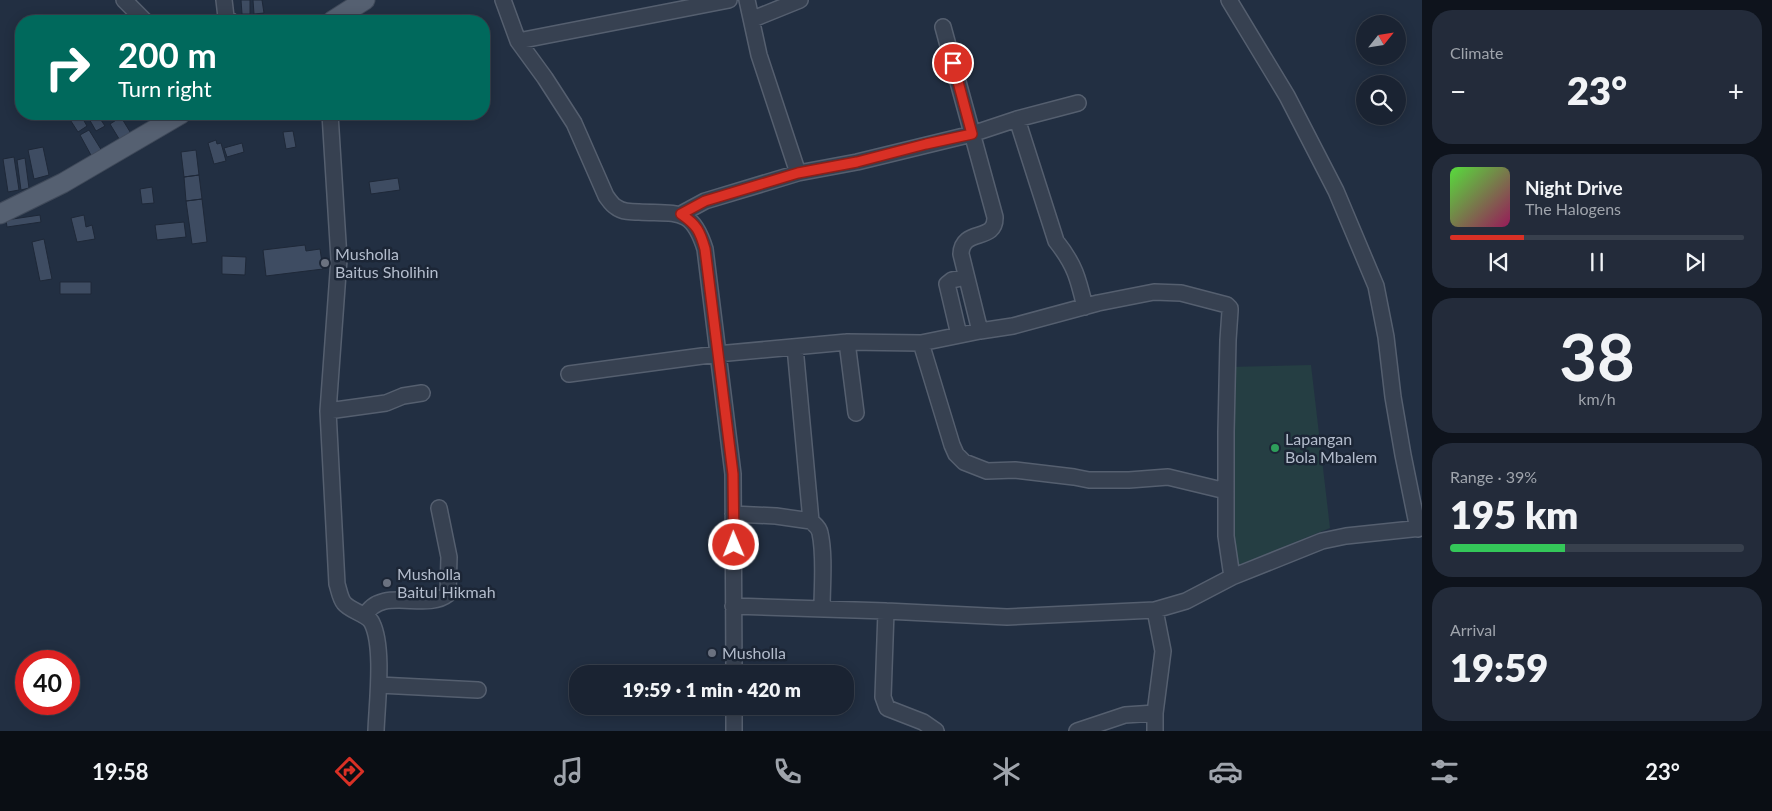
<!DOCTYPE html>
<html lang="en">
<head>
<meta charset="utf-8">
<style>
	:root { --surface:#1a2332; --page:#232b3a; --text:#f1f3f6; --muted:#9fa4ac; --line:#38404d; --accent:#d93025 }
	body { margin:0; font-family:Lato,sans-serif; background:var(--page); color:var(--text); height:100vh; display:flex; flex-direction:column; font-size:19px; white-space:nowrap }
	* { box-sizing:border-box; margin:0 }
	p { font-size:16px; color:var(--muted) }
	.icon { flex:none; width:28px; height:28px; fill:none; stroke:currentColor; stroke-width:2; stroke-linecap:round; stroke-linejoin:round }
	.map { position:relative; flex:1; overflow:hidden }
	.drawer { display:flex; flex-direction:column; gap:10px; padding:10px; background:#0e131c; width:350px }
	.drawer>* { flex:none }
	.banner { position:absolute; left:15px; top:15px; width:475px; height:105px; border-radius:20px; box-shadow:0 2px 12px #0003,0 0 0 1px var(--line); background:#00695c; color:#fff; overflow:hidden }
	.needle { width:32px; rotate:60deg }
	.fabs { position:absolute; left:1356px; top:15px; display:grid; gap:10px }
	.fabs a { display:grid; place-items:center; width:50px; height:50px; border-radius:50%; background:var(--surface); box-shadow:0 2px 12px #0003,0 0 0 1px var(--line); font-size:25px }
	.speed { position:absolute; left:15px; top:650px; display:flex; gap:10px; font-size:25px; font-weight:700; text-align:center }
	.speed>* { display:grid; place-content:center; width:65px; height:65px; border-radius:50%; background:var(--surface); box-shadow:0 2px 12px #0003,0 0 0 1px var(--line); line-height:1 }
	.speed .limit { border:8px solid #d22; background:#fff; color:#111 }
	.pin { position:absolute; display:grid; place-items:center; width:42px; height:42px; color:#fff; margin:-21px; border:2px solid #fff; border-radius:50%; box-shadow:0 1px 5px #0007 }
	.me { position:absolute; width:55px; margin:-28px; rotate:359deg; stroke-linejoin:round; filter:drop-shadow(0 0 4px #0008) }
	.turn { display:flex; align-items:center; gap:18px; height:105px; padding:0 20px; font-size:22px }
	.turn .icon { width:65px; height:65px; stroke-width:2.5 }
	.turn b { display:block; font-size:35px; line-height:42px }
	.big { font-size:38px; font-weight:800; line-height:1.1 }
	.drawer .widget { flex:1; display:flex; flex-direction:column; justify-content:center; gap:8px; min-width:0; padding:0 18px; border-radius:20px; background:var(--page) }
	.drawer .dial { align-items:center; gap:0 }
	.dial b { font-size:65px; line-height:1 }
	.song { display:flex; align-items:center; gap:15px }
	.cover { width:60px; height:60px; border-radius:8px; background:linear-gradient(135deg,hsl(110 70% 55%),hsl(330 70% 35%)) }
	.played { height:5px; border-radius:2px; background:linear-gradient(90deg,var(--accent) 25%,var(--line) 25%) }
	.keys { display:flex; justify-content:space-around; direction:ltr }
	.heat { display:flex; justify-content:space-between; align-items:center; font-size:28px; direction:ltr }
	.charge { height:8px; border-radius:4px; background:linear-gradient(90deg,#34c759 39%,var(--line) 0) }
	.trip { position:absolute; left:569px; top:665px; width:285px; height:50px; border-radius:20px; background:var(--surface); box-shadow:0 2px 12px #0003,0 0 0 1px var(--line); font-weight:800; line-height:50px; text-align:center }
	.dock { display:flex; height:80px; justify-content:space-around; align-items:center; background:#0a0e14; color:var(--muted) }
	.dock .icon { width:35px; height:35px }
	.dock .selected { color:var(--accent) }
	.dock b { font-size:22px; color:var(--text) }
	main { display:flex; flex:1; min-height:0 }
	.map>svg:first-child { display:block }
	.green { fill:#253e43 }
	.building { fill:#3e4c62; stroke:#1e2838 }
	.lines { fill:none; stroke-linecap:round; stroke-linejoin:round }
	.minor-casing { stroke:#555f6f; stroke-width:18 }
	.major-casing { stroke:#404a5a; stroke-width:21 }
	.minor { stroke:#374151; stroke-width:15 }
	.major { stroke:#556071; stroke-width:19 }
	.route-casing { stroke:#8d1f18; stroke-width:12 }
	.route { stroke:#d93025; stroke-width:9 }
	.worship-dot { fill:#6b7280; stroke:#1c2636; stroke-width:2 }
	.leisure-dot { fill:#2e9e5b; stroke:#1c2636; stroke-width:2 }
	.labels { text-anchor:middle; stroke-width:5; stroke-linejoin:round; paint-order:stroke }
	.poi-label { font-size:16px; fill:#b3bccc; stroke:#1c2636; text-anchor:start }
</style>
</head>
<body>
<main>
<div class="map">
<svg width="1422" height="731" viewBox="0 0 1422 731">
	<rect width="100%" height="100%" fill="#222f42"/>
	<path class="green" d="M1311 365 1330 528 1231 568 1228 367Z"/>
	<path class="building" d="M241 0H250V14H242Z
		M253 0H262L264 13 254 14Z
		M279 16 280 21H269L268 17Z
		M75 114H80L87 126 78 132 69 118Z
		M93 114H97L105 126 96 131 88 117Z
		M103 114H119L107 120Z
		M121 117 135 140 124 147 110 124Z
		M89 130 102 151 92 157 80 135Z
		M293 131 296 147 286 149 283 132Z
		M216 140 217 144 221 143 226 161 214 164 208 143Z
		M242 143 244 152 227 157 224 148Z
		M43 147 49 175 34 179 28 150Z
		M196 150 199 175 184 177 181 152Z
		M14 157 19 190 8 192 3 159Z
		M25 158 29 188 21 190 17 160Z
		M199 175 202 199 186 201 184 177Z
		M398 178 400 190 371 194 369 182Z
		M152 187 154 203 142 204 140 189Z
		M202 199 207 242 192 244 186 201Z
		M40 215 41 222 7 227 6 220Z
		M84 215 86 227 92 225 95 239 77 242 71 218Z
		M184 222 186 237 157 240 155 225Z
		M44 239 52 279 40 281 32 242Z
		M305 245 306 251 320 249 323 269 266 276 263 250Z
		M222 256 246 257 245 275 222 274Z
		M60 282H91V294H60Z"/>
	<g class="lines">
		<defs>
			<path id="minor" d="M124 0 145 21
				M224 0 226 17 231 21
				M503 0 518 41 545 78 574 123 606 196C609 200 612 205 616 207 622 212 632 212 639 212 677 214 692 207 705 249L733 474 734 674
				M747 0 759 55 798 173
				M1229 0 1287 96 1336 191 1376 286 1386 337 1393 397 1403 455 1418 529
				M753 19 800 0
				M943 27 995 217C996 243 962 227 961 254L980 331
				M518 41 729 0
				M330 114 339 259 328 411 337 584C339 590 340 598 344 603 350 611 368 614 372 623 384 647 377 703 376 731
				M1017 119 1056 241C1075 265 1078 278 1085 307
				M681 214 705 201 798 173 857 162 972 134 1017 119 1078 103
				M959 335 947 284 952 280 966 277
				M847 342 856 413
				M921 343 952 445 956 454 964 462 987 471 1015 470 1074 477 1089 480H1129L1168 477 1226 491
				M795 347 811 521C815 525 819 527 820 533 825 555 822 586 822 609
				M569 374 717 354 847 342 921 343 980 331 1013 326 1098 303 1154 292 1181 293 1227 305 1230 308V311L1228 340 1226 432V536L1232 577
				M328 411 386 403 403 396 422 393
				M733 514 776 516 811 521
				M733 606 886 611 1007 617 1155 610 1186 601 1232 577 1322 541 1346 536 1422 528
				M1155 610 1163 651 1155 713V731
				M886 611 883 697 887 708 923 722 936 731
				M365 616C381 585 426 612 448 594L449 557 439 508
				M379 685 478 690
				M734 706V731
				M1077 731 1125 715 1155 713"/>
			<path id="major" d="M332 21 365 0
				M0 214 63 183 181 114"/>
		</defs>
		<use href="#minor" class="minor-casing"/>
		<use href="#major" class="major-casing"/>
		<use href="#minor" class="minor"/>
		<use href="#major" class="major"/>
	</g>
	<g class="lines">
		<defs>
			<path id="route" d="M734 545 733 474 705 249C700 231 697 225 681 214L705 201 798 173 857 162 926 144 972 134 953 63"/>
		</defs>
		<use href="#route" class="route-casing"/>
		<use href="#route" class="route"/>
	</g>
	<g class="worship-dot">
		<circle cx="325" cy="263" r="5"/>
		<circle cx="387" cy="583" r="5"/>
		<circle cx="712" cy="653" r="5"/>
	</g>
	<circle class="leisure-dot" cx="1275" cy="448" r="5"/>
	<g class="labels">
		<g class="poi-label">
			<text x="335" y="260">Musholla<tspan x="335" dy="18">Baitus Sholihin</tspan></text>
			<text x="1285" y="445">Lapangan<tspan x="1285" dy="18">Bola Mbalem</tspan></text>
			<text x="397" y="580">Musholla<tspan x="397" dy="18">Baitul Hikmah</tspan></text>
			<text x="722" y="659">Musholla</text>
		</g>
	</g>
</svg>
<div class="fabs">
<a><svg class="needle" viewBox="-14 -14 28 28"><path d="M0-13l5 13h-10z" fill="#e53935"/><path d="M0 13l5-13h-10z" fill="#9fa4ac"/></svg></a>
<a><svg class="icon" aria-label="search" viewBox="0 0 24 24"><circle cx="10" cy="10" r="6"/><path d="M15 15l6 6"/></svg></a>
</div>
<div class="speed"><div class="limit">40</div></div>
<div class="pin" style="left:953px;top:63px;background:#d93025"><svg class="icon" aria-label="arrive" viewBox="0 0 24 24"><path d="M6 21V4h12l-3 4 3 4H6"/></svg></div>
<svg class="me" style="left:734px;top:545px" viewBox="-20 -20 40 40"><circle r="17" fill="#d93025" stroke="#fff" stroke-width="3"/><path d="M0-11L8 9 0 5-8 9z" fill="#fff"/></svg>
<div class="trip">19:59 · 1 min · 420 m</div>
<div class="banner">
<div class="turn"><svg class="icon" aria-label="right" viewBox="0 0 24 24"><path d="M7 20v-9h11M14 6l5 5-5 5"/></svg><div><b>200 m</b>Turn right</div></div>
</div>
</div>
<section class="drawer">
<div class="widget"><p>Climate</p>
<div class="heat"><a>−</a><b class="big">23°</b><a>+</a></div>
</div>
<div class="widget">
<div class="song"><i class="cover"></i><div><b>Night Drive</b><p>The Halogens</p></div></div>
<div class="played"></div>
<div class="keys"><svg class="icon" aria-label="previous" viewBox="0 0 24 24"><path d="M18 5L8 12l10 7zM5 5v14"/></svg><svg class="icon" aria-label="pause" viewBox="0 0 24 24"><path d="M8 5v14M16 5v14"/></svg><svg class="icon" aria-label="next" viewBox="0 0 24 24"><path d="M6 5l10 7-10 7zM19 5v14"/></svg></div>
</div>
<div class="widget dial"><b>38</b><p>km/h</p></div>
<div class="widget"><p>Range · 39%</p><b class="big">195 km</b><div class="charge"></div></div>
<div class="widget"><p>Arrival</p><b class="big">19:59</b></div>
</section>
</main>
<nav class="dock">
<b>19:58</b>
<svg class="icon selected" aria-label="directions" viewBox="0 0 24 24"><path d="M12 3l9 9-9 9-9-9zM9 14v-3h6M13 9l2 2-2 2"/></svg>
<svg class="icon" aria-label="music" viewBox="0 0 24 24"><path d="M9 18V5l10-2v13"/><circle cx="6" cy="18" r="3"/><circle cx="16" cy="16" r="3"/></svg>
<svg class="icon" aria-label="phone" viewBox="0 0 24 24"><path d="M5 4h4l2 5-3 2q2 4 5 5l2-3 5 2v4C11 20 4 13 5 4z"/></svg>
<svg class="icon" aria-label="climate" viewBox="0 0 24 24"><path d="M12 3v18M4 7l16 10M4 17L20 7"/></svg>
<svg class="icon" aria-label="car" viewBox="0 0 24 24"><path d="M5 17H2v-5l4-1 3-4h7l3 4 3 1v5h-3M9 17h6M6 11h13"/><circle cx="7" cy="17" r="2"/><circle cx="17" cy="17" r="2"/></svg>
<svg class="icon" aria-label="filters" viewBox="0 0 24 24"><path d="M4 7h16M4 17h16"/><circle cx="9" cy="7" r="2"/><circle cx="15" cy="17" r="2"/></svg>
<b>23°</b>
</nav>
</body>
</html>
